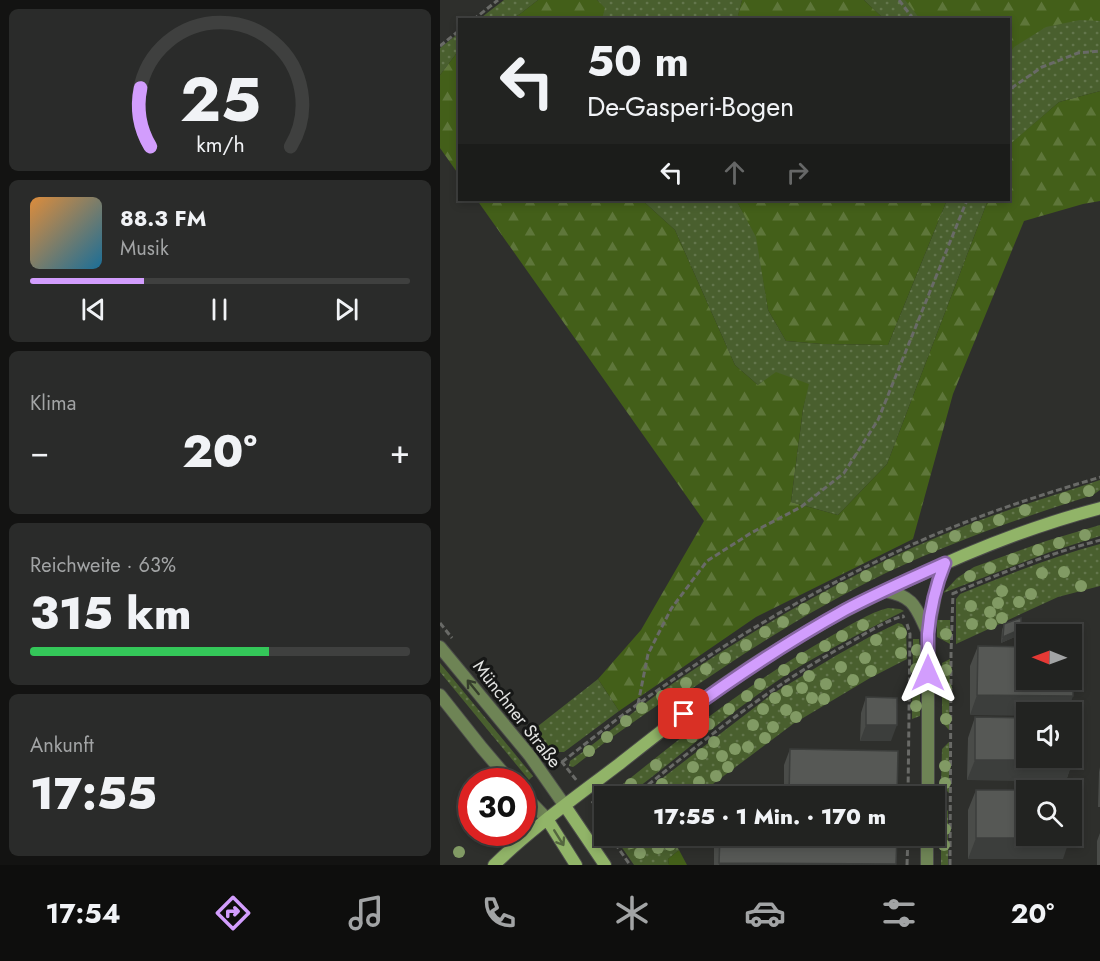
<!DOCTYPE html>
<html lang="de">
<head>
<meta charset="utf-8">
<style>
	:root { --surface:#222321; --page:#2a2b2a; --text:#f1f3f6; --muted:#a2a4a5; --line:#3f403f; --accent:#d29dfd }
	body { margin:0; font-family:Jost,sans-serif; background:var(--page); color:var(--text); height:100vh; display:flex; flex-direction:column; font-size:22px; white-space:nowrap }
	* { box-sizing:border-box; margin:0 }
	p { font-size:20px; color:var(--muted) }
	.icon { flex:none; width:33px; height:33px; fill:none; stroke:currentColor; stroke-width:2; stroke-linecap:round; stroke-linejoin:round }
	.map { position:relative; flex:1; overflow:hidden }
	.details { display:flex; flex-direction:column; gap:9px; padding:9px; background:#131312; width:440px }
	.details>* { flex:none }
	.guide { position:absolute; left:18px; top:18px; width:552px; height:183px; border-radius:0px; box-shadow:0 3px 9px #0003,0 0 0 2px var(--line); background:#222321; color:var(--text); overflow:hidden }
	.needle { width:39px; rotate:271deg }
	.buttons { position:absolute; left:576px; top:624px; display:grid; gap:12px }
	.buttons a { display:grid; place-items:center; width:66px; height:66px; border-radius:0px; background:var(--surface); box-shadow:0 3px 9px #0003,0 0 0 2px var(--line); font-size:30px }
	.speed { position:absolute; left:18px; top:768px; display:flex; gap:12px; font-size:30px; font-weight:700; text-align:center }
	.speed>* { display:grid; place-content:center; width:78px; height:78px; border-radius:50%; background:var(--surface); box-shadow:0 3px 9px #0003,0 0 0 2px var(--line); line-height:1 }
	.speed .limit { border:9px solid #d22; background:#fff; color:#111 }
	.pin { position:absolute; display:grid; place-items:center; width:51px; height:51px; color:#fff; margin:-26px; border-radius:12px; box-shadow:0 3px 9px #0006 }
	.me { position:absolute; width:66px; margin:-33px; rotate:0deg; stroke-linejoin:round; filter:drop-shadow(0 0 4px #0008) }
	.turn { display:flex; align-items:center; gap:21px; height:126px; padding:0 30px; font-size:27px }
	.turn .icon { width:78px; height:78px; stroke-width:2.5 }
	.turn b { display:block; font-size:42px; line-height:51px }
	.lanes { display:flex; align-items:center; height:57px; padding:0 30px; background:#0003; justify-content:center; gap:30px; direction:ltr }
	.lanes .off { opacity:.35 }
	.big { font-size:45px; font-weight:800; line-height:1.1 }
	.details .tile { flex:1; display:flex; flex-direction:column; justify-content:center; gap:9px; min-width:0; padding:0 21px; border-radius:9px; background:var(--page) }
	.details .dial { align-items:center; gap:0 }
	.dial svg { height:156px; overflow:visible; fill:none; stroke:var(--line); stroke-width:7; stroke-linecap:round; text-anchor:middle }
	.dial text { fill:var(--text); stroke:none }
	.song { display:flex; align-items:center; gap:18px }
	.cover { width:72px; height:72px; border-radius:9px; background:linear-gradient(135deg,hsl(30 70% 55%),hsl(200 70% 35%)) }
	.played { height:6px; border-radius:3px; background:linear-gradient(90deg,var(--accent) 30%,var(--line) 30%) }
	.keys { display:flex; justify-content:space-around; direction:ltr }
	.heat { display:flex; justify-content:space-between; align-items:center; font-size:33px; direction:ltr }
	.charge { height:9px; border-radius:4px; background:linear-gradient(90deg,#34c759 63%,var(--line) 0) }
	.trip { position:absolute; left:154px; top:786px; width:351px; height:60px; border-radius:0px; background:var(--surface); box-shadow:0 3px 9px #0003,0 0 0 2px var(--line); font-weight:800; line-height:60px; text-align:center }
	.tab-bar { display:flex; height:96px; justify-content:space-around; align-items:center; background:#0e0e0d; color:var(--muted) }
	.tab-bar .icon { width:42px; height:42px }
	.tab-bar .on { color:var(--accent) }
	.tab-bar b { font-size:27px; color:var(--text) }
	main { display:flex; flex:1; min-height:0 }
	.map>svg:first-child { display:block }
	.grass { fill:url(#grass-dots) }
	.forest { fill:url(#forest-firs) }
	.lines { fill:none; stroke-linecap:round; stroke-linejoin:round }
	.minor-casing { stroke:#4b4c49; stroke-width:14 }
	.tertiary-casing { stroke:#4b4c49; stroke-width:14 }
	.secondary-casing { stroke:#4b4c49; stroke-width:14 }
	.path { stroke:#696a67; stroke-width:3; stroke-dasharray:6 3; stroke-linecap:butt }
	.minor { stroke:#6e8455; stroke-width:12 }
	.tertiary { stroke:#6e8455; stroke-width:12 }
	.secondary { stroke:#91b468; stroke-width:12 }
	.tree { fill:#819a64 }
	.wall { fill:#4a4c49 }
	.shaded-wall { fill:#3c3e3c }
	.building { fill:#565855; stroke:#3c3e3c; stroke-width:1.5 }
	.oneway { stroke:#353d2c }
	.oneway2 { stroke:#54663f }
	.route-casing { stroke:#8866a4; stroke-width:15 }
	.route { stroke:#d29dfd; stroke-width:10 }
	.labels { text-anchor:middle; stroke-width:6; stroke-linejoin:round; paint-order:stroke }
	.street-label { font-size:18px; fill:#e3e4e2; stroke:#161716 }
</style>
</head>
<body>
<main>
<section class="details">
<div class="tile dial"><svg viewBox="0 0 100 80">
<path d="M14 69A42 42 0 1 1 86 69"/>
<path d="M14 69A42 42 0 0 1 9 39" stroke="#d29dfd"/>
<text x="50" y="56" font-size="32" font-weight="700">25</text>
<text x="50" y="72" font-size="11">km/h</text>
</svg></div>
<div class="tile">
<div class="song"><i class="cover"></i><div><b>88.3 FM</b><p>Musik</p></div></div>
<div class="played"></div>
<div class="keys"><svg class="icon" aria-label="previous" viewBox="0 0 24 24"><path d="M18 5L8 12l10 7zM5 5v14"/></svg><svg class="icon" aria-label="pause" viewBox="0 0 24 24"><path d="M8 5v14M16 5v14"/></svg><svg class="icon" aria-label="next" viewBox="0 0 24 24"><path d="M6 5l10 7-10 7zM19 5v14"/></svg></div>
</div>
<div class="tile"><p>Klima</p>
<div class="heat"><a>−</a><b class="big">20°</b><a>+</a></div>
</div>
<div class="tile"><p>Reichweite · 63%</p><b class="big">315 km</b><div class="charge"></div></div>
<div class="tile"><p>Ankunft</p><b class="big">17:55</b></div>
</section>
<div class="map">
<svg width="661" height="865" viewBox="0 0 661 865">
	<defs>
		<pattern id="grass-dots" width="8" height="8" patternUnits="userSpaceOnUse" patternTransform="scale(1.5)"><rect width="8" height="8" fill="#495f2e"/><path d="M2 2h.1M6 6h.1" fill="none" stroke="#63764c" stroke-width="1.8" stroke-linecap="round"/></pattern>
		<pattern id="forest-firs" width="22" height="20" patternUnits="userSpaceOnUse" patternTransform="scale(1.5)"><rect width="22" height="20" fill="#435f19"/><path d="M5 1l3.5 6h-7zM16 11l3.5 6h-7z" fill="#5e763a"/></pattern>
	</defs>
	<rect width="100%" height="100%" fill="#2e2f2c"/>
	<path class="grass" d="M64 0H98L80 14 71 19 38 20Z
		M157 0H302L297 20 162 19 164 8Z
		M424 0H660V91L619 102 569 146 568 20 444 19Z
		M19 33V50L0 75V48Z
		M202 200H296L317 237 328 310 346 341 382 344 448 345 507 200H548L447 464 398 515 351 502 363 409 368 384 318 385 295 365 235 230Z
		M660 480V490L653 495C583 517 515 541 448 572 377 606 310 649 244 694L240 695H232L168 740 136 765 133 767 129 766 130 761C166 736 198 706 235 682 327 621 424 565 527 525 571 508 616 495 660 480Z
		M660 525V536L610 552 503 593 517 578 534 567 606 541Z
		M660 544V586L618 597 516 644V599L520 594C566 575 612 557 660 544Z
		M448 608 460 609 464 611C423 632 382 652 343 677 289 713 239 757 187 796H168C239 739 311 681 391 636 409 626 428 613 448 608Z
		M497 620H510V644L497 637Z
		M458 623 462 624 466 629 467 659 430 678 353 724 257 796H199L332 694 397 655 431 636Z
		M473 639H479L480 651V716L472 719Z
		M510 659 509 730 502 722V663Z
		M0 663 93 776 89 780 0 672Z
		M158 679 179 711 124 752H114L103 742 93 730Z
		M509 742V793L501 785 502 749Z
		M508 810V865H501V817Z
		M174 836H232L239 850 228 859 229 865H194Z"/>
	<path class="forest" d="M98 0H157L165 8 162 19H71L80 14Z
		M302 0H424L444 19H297Z
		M465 0H660V21L640 20 606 27 574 47 569 54 568 20 480 19Z
		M19 50V175L0 148V75Z
		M660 91V201L643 204 584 221 513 394 473 539 316 617 179 711 158 679 201 630 264 521 37 200H202L235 230 295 365 318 385 336 372 369 384 363 409 351 502 398 515 447 464 548 200H568L569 145 619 102Z
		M296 200H507L448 345 382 344 346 341 328 310 316 237Z
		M239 850 247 865H229L228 859Z"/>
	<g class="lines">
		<defs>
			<path id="minor" d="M444 591C475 596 476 608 488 633
				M488 796V633L498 581 505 563
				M487 865V836"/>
			<path id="tertiary" d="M0 647 90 756 125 806
				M0 695 42 748 71 782
				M82 793 107 819"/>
			<path id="secondary" d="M125 806 165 865
				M107 819 136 865
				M54 865C92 828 136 797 178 765 230 724 283 682 340 648 382 622 425 600 469 580 530 551 595 525 661 508"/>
		</defs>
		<use href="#minor" class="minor-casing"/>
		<use href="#tertiary" class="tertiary-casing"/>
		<use href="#secondary" class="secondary-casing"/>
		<path class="path" d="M459 0 474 20
			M33 20 58 0
			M0 46 20 30
			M568 97 573 87 602 67 638 53 661 51
			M512 594C561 573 610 553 661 540
			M0 623 12 638
			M467 624 470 634 468 796
			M198 704 208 654 231 609 267 561 311 533 361 507 404 473 438 420 527 200
			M106 752 111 757 122 762 137 781
			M122 762C148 742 172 722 198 704 289 639 387 582 489 537 545 513 603 494 661 477
			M194 796C262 742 326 689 402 647 422 636 442 622 463 616L464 618
			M152 801 165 819
			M170 836 190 865
			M467 865 468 836
			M510 865 511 653 513 593"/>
		<use href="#minor" class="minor"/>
		<use href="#tertiary" class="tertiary"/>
		<use href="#secondary" class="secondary"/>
	</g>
	<g class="tree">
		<circle cx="649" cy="491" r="6"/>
		<circle cx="625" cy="498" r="6"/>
		<circle cx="585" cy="510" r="6"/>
		<circle cx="559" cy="520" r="6"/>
		<circle cx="537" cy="527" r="6"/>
		<circle cx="645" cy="535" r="6"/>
		<circle cx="515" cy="536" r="6"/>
		<circle cx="619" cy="543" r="6"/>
		<circle cx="492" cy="547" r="6"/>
		<circle cx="598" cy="550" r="6"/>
		<circle cx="468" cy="557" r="6"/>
		<circle cx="573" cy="559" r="6"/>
		<circle cx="449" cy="565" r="6"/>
		<circle cx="550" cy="568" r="6"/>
		<circle cx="624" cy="572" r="6"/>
		<circle cx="602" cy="573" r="6"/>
		<circle cx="426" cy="576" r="6"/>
		<circle cx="530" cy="576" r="6"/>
		<circle cx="641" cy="586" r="6"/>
		<circle cx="402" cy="588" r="6"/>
		<circle cx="562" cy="591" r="6"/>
		<circle cx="591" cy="594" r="6"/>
		<circle cx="385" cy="598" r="6"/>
		<circle cx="579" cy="602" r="6"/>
		<circle cx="558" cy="603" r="6"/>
		<circle cx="531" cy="606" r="6"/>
		<circle cx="364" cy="609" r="6"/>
		<circle cx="550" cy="612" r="6"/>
		<circle cx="562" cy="618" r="6"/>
		<circle cx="343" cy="622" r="6"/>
		<circle cx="532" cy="624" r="6"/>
		<circle cx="551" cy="624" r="6"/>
		<circle cx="423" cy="625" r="6"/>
		<circle cx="325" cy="632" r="6"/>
		<circle cx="461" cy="633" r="6"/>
		<circle cx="506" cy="634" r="6"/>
		<circle cx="402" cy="636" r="6"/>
		<circle cx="436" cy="640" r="6"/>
		<circle cx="306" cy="645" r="6"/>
		<circle cx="385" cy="646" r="6"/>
		<circle cx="477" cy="650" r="6"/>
		<circle cx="461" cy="653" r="6"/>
		<circle cx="285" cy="658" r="6"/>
		<circle cx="362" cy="658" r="6"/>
		<circle cx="425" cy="658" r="6"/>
		<circle cx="401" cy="667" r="6"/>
		<circle cx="266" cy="669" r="6"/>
		<circle cx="476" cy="669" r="6"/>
		<circle cx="344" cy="670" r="6"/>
		<circle cx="506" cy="670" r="6"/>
		<circle cx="431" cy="671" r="6"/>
		<circle cx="369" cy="676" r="6"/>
		<circle cx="413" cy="680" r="6"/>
		<circle cx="246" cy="683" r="6"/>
		<circle cx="320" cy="684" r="6"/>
		<circle cx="386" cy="684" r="6"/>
		<circle cx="476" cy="687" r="6"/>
		<circle cx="362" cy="688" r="6"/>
		<circle cx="506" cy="688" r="6"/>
		<circle cx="347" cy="691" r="6"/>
		<circle cx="222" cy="696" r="6"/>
		<circle cx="307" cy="696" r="6"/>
		<circle cx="335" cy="698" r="6"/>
		<circle cx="372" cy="698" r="6"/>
		<circle cx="384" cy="699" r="6"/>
		<circle cx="476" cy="706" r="6"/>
		<circle cx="202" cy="708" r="6"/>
		<circle cx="289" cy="709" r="6"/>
		<circle cx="323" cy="709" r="6"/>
		<circle cx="346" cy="710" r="6"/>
		<circle cx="356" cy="717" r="6"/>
		<circle cx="506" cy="719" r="6"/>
		<circle cx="186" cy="721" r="6"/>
		<circle cx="269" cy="724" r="6"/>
		<circle cx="313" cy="725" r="6"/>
		<circle cx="333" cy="727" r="6"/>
		<circle cx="167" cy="737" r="6"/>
		<circle cx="252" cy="737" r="6"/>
		<circle cx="325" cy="738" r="6"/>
		<circle cx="274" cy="742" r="6"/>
		<circle cx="308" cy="747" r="6"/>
		<circle cx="295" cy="749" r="6"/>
		<circle cx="149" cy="751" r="6"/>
		<circle cx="262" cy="754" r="6"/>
		<circle cx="282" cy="756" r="6"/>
		<circle cx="216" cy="765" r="6"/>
		<circle cx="505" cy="766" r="6"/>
		<circle cx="253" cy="767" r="6"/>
		<circle cx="288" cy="767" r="6"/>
		<circle cx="276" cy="776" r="6"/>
		<circle cx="259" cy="782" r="6"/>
		<circle cx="505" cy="783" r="6"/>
		<circle cx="191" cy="784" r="6"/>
		<circle cx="222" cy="784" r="6"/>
		<circle cx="243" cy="790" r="6"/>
		<circle cx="505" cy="829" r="6"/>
		<circle cx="191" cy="843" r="6"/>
		<circle cx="230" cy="845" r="6"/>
		<circle cx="504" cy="845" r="6"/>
		<circle cx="218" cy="848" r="6"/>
		<circle cx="19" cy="852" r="6"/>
		<circle cx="200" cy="853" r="6"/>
	</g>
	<path class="wall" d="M564 624 579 635 561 643 562 630Z
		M538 646 586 647 530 715V666Z
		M426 697 451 741H420L421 713Z
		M535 717 633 760 626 781 527 780 528 738Z
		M350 749 457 796H344V765Z
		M660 767V807H658L659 772Z
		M536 790 623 859H528V810Z
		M660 833V865H657V841Z
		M279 836H457L456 864V865H274V847Z"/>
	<path class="shaded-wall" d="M581 629 579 635 561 643 563 637Z
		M537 695 633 696 628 712H586V716L530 715Z
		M426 725H457L451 741H420Z
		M535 760H633L626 781 527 780Z
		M536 838H630L623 859H528Z
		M279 863 456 864V865H279Z"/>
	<path class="building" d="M581 618V629L563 637 564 624Z
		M538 646 586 647V680H632V648H634L633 696 537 695Z
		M426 697 457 698V725H426Z
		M535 717 586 718V758H632V718H634L633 760H535Z
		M350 749 458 751 457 796H349Z
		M536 790H630H586V836H630V838H536Z
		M280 836H457L456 864 279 863Z"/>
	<defs><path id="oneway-shaft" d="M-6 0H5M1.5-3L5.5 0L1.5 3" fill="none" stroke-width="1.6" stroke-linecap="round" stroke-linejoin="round" transform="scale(1.5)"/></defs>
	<use class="oneway" href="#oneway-shaft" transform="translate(33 687) rotate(-129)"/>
	<use class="oneway2" href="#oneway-shaft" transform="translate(119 838) rotate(58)"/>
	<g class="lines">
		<defs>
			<path id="route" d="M244 714C296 676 349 641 405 610 437 593 472 578 505 563 496 585 490 610 488 634 488 647 488 660 488 673"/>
		</defs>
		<use href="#route" class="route-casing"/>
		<use href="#route" class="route"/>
	</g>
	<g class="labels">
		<g class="street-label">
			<text transform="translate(77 714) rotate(52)" y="6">Münchner Straße</text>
		</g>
	</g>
</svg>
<div class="buttons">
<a><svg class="needle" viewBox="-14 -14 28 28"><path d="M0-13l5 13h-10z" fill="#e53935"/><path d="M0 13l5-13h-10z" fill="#a2a4a5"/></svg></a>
<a><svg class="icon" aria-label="sound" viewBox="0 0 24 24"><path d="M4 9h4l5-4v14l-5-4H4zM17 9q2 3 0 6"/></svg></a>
<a><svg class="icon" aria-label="search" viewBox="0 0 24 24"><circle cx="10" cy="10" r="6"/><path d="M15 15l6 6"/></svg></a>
</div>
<div class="speed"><div class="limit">30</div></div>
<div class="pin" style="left:244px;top:714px;background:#d93025"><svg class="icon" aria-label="arrive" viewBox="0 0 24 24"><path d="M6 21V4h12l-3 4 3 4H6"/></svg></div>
<svg class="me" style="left:488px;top:673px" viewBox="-20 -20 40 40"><path d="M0-17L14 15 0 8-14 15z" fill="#d29dfd" stroke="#fff" stroke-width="4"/></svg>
<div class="trip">17:55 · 1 Min. · 170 m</div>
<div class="guide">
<div class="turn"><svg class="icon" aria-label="left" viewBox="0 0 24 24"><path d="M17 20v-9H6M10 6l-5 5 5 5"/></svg><div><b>50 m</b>De-Gasperi-Bogen</div></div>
<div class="lanes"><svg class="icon" aria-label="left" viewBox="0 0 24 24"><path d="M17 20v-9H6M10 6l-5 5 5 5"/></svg><svg class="icon off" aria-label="ahead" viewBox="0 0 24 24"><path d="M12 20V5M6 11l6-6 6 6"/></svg><svg class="icon off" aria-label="right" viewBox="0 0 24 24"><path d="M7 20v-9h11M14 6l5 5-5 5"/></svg></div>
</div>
</div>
</main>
<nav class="tab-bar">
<b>17:54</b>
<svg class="icon on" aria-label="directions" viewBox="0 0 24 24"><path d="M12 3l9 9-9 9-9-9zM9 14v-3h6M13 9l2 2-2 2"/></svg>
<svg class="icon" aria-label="music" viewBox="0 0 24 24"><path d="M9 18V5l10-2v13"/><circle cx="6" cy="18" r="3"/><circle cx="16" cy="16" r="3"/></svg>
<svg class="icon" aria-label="phone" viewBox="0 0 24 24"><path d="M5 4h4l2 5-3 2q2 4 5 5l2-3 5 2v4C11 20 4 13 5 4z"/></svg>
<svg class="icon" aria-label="climate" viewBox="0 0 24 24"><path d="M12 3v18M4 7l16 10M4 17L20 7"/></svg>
<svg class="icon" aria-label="car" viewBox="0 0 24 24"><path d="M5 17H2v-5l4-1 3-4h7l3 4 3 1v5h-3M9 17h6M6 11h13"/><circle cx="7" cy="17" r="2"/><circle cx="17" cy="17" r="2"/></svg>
<svg class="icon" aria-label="filters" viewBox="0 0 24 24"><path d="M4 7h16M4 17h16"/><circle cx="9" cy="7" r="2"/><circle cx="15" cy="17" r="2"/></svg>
<b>20°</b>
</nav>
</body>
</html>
